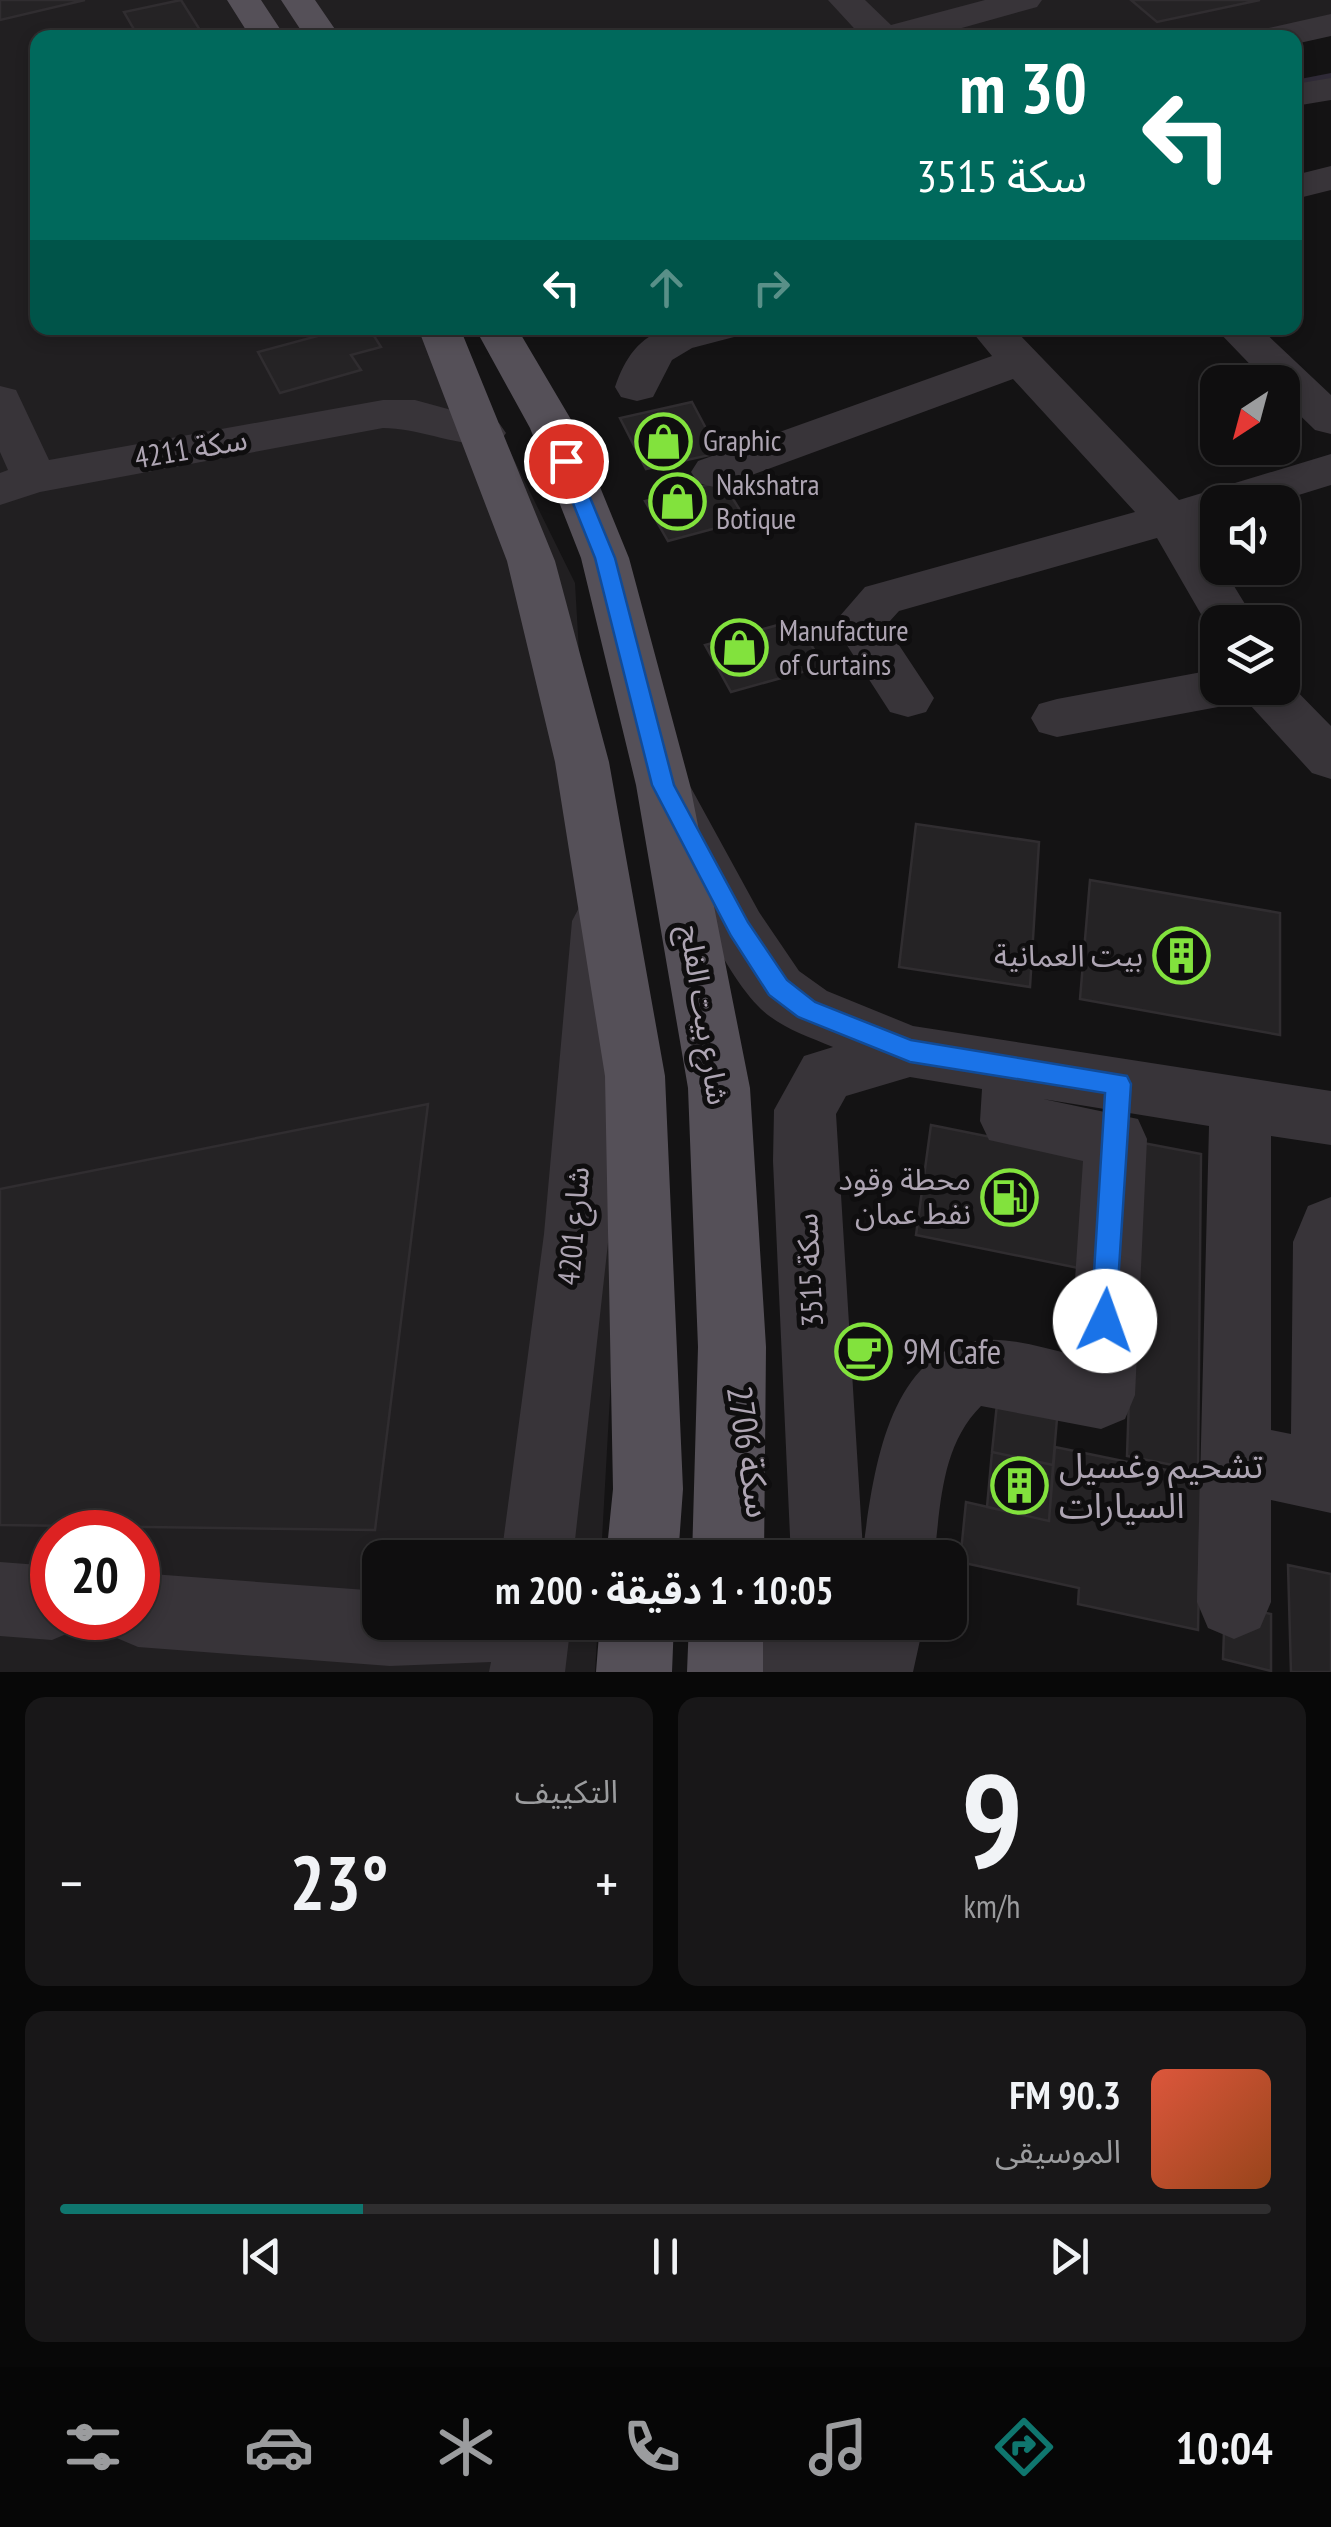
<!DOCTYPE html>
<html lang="ar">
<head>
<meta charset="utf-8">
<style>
	:root { --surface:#0f0e0f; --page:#181718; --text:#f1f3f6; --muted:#9b9c9e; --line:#2f2e2f; --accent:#0f766e }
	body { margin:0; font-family:"PT Sans Narrow","Noto Sans Arabic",sans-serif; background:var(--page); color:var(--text); direction:rtl; height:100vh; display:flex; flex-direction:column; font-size:38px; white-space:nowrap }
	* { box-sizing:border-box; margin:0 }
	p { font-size:32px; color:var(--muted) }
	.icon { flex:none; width:55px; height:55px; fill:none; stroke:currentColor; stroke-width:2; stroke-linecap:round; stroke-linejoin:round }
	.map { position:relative; height:1672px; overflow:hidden; direction:ltr }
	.sheet { display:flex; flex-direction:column; gap:25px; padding:25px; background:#080808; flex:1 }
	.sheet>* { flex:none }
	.guide { position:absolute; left:30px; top:30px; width:1272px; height:305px; border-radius:20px; box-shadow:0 5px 15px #0003,0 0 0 2px var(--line); direction:rtl; background:#00695c; color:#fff; overflow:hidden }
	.needle { width:65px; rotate:216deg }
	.tools { position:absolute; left:1200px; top:365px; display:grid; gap:20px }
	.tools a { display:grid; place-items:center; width:100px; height:100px; border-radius:20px; background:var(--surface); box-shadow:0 5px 15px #0003,0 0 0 2px var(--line); font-size:50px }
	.speed { position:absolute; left:30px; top:1510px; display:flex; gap:20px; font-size:50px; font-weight:700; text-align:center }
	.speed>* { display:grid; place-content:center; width:130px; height:130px; border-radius:50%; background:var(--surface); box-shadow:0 5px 15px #0003,0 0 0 2px var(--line); line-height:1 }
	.speed .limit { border:15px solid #d22; background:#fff; color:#111 }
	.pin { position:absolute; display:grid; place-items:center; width:85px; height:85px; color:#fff; margin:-42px; border:5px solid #fff; border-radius:50%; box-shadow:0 2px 10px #0007 }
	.me { position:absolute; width:110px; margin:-55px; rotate:3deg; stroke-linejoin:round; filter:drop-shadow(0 0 8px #0008) }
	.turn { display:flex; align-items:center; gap:35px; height:210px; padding:0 50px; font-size:45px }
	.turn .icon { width:130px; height:130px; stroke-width:2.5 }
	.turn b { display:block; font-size:70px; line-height:85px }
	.lanes { display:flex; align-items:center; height:95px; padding:0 50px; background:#0003; justify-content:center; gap:50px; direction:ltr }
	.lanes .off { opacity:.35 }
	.big { font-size:75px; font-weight:700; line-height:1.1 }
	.sheet .tile { flex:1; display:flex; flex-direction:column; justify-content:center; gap:15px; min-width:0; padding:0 35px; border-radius:20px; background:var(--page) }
	.sheet .dial { align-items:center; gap:0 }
	.dial b { font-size:130px; line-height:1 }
	.song { display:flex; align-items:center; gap:30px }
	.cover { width:120px; height:120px; border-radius:15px; background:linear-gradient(135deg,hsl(10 70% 55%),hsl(20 70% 35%)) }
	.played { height:10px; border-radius:5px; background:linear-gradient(90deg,var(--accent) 25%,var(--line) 25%) }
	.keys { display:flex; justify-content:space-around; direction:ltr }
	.heat { display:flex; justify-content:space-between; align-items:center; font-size:55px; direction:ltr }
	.sheet .tiles { flex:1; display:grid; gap:25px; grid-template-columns:1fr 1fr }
	.tile:last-child { grid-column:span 2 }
	.trip { position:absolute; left:362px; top:1540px; width:605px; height:100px; border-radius:20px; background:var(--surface); box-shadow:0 5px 15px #0003,0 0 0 2px var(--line); font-weight:700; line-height:100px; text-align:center; direction:rtl }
	.menu { display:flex; height:160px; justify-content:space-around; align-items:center; background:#060606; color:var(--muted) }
	.menu .icon { width:70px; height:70px }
	.menu .selected { color:var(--accent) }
	.menu b { font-size:45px; color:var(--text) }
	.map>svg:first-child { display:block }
	.built { fill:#211f21; fill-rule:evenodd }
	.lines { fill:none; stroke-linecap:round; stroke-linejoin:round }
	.stream { fill:#2f2a37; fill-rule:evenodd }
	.building { fill:#252325; stroke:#302d30; stroke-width:2.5 }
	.minor { fill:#383439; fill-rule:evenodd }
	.major { fill:#555058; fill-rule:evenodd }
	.route { fill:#1a73e8; stroke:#114b97; stroke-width:2.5 }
	.labels { text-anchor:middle; stroke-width:10; stroke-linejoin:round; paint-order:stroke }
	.poi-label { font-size:30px; fill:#aea5b3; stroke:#0f0e0f; text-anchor:start }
	.street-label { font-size:30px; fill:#aea5b3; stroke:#0f0e0f }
	.near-poi-label { font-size:35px; fill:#aea5b3; stroke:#0f0e0f; text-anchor:start }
	.near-street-label { font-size:35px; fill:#aea5b3; stroke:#0f0e0f }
</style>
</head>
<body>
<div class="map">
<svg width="1331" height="1672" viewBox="0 0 1331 1672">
	<rect width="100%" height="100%" fill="#141314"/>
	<path class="built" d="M0 0H1331V36L1295 38H38V328H449L575 583 616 1289 601 1557 380 1558V1622L598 1623 595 1672H0ZM52 1532H138V1618H52Z"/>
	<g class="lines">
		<path class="stream" d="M1331 73V79L1295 86V80Z"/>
	</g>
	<path class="building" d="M0 0H85L0 20Z
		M181 0 205 38H139L124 12Z
		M1131 0H1260L1157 22Z
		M347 328H369L381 347 351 355 361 370 280 393 258 352Z
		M692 402 719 453 646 469 620 418Z
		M722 481 746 520 668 541 645 501Z
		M796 620 824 666 731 692 705 645Z
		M916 824 1039 842 1030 987 899 967Z
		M1090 880 1280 913V1035L1080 999Z
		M428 1104 375 1530 0 1525V1189Z
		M931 1125 1101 1159 1093 1271 916 1235Z
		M1138 1142 1201 1154 1198 1470 1127 1456Z
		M853 1332 876 1335 874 1371 851 1368Z
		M998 1394 1058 1407 1053 1465 992 1452Z
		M1055 1447 1201 1477 1198 1630 1078 1604 1079 1588 960 1562 966 1502 1049 1521Z
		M992 1452 1053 1465 1049 1521 987 1507Z
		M1288 1565 1331 1574V1672H1291Z
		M1225 1604 1271 1614V1671L1223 1659Z"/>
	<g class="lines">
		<path class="minor" d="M828 0H865L891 25 985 0H1042L1037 7 926 38H863Z
			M1331 14V36L1295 44V38H1256L1260 30Z
			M1331 78V100L1295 106V84Z
			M1331 166V190L1295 199V175Z
			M668 328H740L734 337 692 348 672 360 653 397 637 401 621 397 615 387C625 358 639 337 668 328Z
			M969 328H1013L1179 500 1331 454V485L1276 502H1218V521L1198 527 1218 559V568H1223L1256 622H1218V636L1213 635 1157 538 899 611 889 622 891 633 934 698 926 712 908 717 890 712 841 636 839 617 865 587 1135 512 1013 379 730 483 714 487 698 483 691 472 698 461 992 356Z
			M1215 328H1260L1331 395V434L1315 430 1282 398V382H1267Z
			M0 386 16 390 49 460 383 400H415L499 423 506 433 499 443C469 451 421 428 383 428L40 492 0 505V473L8 470 0 452Z
			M1218 669V688H1282V676L1331 726V779L1312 773 1240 694 1236 701 1218 707 1057 737 1039 732 1031 718 1039 704 1057 699Z
			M671 780 690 786 759 912 799 971 827 991 913 1026 1331 1091V1145L1271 1136V1430L1291 1434 1293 1242 1308 1206 1331 1197V1513L1271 1500V1602L1260 1628 1234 1639 1208 1628 1197 1602 1209 1126 1043 1099 1138 1119 1147 1139 1135 1395 1125 1419 1101 1429 981 1406C941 1446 941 1504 934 1558H791L773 1161 774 1110 804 1056 833 1047C807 1036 778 1027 758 1006 717 963 673 857 644 801L652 786ZM910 1077 982 1089 980 1121 989 1140 1083 1161 1070 1354C1043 1348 1013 1338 985 1340 887 1346 873 1476 863 1550L836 1114 846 1096Z
			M601 898 621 904 630 921 609 1234 573 1558H501L544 1234 572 921 581 904Z
			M0 1562 52 1566V1618H83L78 1629 52 1640 0 1636Z
			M138 1573 380 1591V1622H571L565 1672H489L491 1662 390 1666 138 1647 112 1636 104 1618H138Z
			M731 1622H924L913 1672H733Z"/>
		<path class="major" d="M227 0H261L286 38H251Z
			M281 0H315L341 38H306Z
			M418 328H460L555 561 609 762 665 1076 683 1489 678 1558H606L613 1489 605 1076 555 762 507 561Z
			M475 328H517L576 428 629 558 690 785 750 1088 766 1347 764 1558H692L698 1347 688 1088 636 785 581 558 530 428Z
			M600 1622H674L672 1672H596Z
			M689 1622H763V1672H687Z"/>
	</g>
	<path class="route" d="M566 455 575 461 615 558 674 785 748 922 787 980 815 1002 911 1040 1127 1076 1131 1084 1115 1330 1105 1334 1095 1330 1091 1321 1105 1093 910 1062 798 1017 769 995 731 936 652 785 595 558 556 461Z"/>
	<defs>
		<symbol id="shop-ring" viewBox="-11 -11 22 22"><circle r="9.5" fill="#0f0e0f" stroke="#82e23d" stroke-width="1.5"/><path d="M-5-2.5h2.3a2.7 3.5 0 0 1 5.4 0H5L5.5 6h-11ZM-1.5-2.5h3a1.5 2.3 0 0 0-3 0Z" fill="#82e23d"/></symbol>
		<symbol id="building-ring" viewBox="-11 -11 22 22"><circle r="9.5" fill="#0f0e0f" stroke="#82e23d" stroke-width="1.5"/><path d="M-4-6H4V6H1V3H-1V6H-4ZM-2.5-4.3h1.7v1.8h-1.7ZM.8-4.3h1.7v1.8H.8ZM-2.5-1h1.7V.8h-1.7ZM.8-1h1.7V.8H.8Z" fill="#82e23d"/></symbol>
		<symbol id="fuel-ring" viewBox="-11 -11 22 22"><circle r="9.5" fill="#0f0e0f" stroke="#82e23d" stroke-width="1.5"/><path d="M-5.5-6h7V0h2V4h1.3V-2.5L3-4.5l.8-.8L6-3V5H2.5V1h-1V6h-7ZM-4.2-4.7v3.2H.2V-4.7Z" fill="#82e23d"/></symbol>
		<symbol id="cafe-ring" viewBox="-11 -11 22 22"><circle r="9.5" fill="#0f0e0f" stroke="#82e23d" stroke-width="1.5"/><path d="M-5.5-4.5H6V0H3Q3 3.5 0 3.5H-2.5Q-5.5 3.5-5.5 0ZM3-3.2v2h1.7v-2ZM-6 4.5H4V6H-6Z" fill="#82e23d"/></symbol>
	</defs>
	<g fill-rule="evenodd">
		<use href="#shop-ring" x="632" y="410" width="63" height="63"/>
		<use href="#shop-ring" x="646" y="470" width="63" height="63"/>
		<use href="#shop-ring" x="708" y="616" width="63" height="63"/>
		<use href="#building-ring" x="1150" y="924" width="63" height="63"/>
		<use href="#fuel-ring" x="978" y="1166" width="63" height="63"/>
		<use href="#cafe-ring" x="832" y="1320" width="63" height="63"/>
		<use href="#building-ring" x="988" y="1454" width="63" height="63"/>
	</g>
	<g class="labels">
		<g class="poi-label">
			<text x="703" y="451">Graphic</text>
			<text x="716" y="495">Nakshatra<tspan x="716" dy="34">Botique</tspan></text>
			<text x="779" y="641">Manufacture<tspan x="779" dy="34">of Curtains</tspan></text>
			<text x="1143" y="966" text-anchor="end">بيت العمانية</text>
			<text x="971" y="1190" text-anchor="end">محطة وقود<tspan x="971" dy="34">نفط عمان</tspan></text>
		</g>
		<g class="street-label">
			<text transform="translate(191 449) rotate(-10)" y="10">سكة 4211</text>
			<text transform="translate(704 1015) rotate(81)" y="10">شارع بيت الفلج</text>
			<text transform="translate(574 1226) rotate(-85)" y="10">شارع 4201</text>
			<text transform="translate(810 1270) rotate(-93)" y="10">سكة 3515</text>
		</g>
		<g class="near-poi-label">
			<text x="903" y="1364">9M Cafe</text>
			<text x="1059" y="1478">تشحيم وغسيل<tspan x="1059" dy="40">السيارات</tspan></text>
		</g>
		<g class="near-street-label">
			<text transform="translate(749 1452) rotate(81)" y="12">سكة 2706</text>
		</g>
	</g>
</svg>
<div class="tools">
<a><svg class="needle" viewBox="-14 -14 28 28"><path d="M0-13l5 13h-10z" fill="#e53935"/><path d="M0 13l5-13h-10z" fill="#9b9c9e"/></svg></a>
<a><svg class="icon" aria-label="sound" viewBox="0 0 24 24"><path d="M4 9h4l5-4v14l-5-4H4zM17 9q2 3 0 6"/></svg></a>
<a><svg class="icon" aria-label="layers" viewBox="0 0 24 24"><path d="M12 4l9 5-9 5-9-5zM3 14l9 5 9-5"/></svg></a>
</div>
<div class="speed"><div class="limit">20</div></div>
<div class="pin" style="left:566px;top:461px;background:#d93025"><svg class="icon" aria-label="arrive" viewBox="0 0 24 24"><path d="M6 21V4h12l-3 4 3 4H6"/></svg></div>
<svg class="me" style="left:1105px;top:1321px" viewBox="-20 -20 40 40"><circle r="19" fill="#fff"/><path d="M0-13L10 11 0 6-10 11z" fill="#1a73e8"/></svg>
<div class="trip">10:05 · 1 دقيقة · 200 m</div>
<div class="guide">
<div class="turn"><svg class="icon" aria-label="left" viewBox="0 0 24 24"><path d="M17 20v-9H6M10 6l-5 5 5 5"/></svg><div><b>30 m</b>سكة 3515</div></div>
<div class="lanes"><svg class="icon" aria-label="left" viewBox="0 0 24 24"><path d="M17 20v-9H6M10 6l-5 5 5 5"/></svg><svg class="icon off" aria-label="ahead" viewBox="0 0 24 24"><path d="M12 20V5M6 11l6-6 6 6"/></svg><svg class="icon off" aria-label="right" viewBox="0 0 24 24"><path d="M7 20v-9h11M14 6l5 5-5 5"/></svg></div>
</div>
</div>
<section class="sheet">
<div class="tiles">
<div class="tile dial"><b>9</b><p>km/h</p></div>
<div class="tile"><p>التكييف</p>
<div class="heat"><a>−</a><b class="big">23°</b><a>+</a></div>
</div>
<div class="tile">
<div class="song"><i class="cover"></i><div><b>90.3 FM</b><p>الموسيقى</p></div></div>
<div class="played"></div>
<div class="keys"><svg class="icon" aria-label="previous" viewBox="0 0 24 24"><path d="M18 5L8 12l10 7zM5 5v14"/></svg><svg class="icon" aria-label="pause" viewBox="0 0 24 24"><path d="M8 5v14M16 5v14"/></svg><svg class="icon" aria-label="next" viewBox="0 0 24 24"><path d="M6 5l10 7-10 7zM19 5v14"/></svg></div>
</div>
</div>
</section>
<nav class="menu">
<b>10:04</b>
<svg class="icon selected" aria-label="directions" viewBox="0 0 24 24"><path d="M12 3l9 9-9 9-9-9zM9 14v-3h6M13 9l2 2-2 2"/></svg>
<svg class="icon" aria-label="music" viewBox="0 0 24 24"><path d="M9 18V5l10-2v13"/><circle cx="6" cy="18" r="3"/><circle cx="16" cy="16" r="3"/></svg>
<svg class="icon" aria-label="phone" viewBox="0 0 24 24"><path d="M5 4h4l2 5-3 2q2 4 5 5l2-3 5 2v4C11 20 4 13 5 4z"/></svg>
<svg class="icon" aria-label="climate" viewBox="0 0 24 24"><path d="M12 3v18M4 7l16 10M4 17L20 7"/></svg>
<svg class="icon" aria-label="car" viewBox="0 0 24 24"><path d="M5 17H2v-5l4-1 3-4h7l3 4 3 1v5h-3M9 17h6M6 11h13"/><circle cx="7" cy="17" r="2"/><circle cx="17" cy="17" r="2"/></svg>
<svg class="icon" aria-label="filters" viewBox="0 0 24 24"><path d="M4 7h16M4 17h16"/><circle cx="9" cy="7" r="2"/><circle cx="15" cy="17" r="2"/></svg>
</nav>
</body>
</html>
